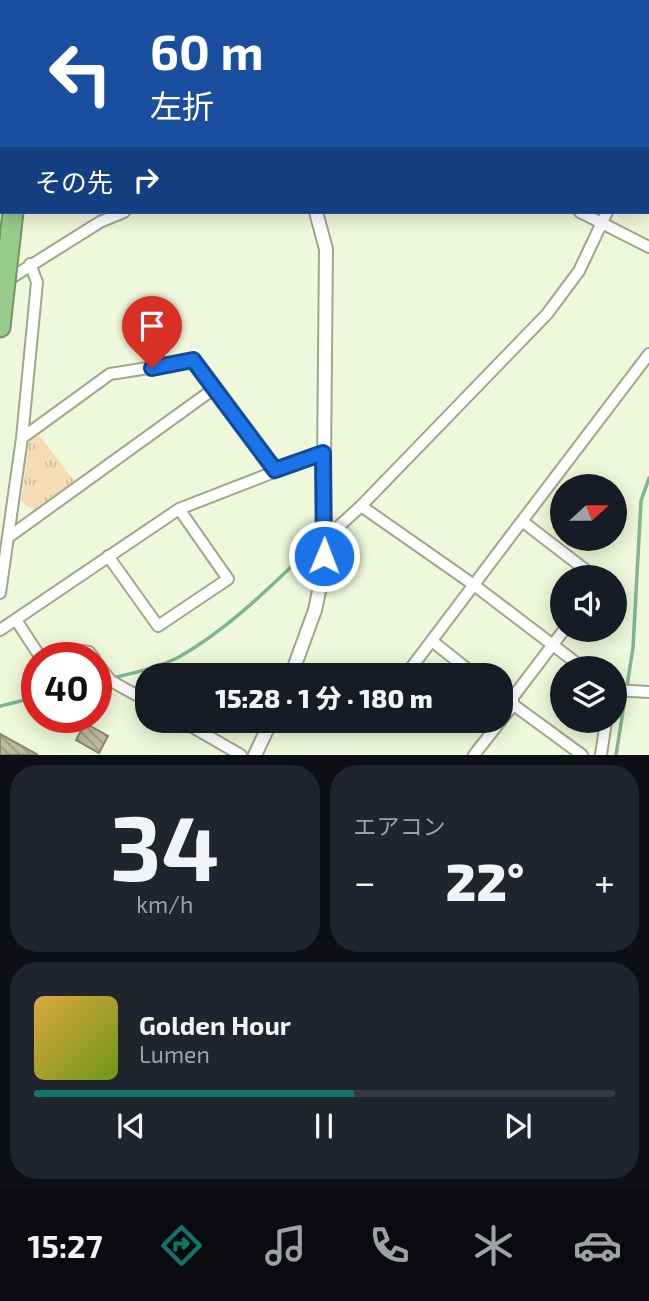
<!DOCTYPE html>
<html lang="ja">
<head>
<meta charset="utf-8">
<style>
	:root { --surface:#171b24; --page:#20242c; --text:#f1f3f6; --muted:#9ea1a6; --line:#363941; --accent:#0f766e }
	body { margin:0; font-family:"Exo 2","Noto Sans JP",sans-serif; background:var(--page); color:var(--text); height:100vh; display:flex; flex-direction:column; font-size:26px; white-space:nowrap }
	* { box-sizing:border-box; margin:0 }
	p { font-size:23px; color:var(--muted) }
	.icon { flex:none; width:38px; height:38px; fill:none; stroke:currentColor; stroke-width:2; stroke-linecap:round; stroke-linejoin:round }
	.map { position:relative; height:755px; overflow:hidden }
	.panel { display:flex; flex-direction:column; gap:10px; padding:10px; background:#0d0f14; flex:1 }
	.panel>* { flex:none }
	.top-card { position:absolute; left:0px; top:0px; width:649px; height:214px; box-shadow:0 4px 18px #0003; background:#1a4fa0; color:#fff; overflow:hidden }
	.needle { width:46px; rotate:69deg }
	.controls { position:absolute; left:550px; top:474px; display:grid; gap:14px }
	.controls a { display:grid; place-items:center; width:77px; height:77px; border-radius:50%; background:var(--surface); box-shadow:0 4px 18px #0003; font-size:35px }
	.speed { position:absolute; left:21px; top:642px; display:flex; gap:14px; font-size:35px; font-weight:700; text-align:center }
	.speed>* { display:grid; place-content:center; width:91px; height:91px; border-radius:50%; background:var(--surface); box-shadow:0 4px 18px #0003; line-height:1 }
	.speed .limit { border:10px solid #d22; background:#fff; color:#111 }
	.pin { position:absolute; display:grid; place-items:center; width:60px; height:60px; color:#fff; margin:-72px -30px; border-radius:50% 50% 50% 0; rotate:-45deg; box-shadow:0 0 7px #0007 }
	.pin .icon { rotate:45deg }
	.me { position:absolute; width:77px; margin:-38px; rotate:1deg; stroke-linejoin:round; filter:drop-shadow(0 0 5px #0008) }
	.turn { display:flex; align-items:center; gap:24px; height:147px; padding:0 35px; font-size:32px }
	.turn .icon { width:91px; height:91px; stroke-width:2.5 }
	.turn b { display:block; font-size:49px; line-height:60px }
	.then { display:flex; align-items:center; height:66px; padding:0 35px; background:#0003; gap:14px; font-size:26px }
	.big { font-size:52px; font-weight:800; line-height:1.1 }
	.panel .widget { flex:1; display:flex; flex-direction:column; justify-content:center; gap:10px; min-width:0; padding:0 24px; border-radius:28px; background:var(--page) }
	.panel .dial { align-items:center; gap:0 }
	.dial b { font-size:91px; line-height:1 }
	.song { display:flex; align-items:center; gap:21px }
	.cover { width:84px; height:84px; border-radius:10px; background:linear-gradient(135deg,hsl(40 70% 55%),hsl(80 70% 35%)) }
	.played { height:7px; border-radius:4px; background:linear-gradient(90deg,var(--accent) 55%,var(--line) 55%) }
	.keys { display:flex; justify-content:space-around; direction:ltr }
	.heat { display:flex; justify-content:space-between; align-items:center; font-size:38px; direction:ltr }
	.panel .tiles { flex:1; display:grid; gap:10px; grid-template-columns:1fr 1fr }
	.widget:last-child { grid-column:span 2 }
	.trip { position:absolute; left:135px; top:663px; width:378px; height:70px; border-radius:28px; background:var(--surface); box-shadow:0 4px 18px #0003; font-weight:800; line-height:70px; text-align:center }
	.menu { display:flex; height:112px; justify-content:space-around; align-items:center; background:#090b0e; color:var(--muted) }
	.menu .icon { width:49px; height:49px }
	.menu .current { color:var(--accent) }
	.menu b { font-size:32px; color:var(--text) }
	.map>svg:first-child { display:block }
	.park { fill:url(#park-tufts) }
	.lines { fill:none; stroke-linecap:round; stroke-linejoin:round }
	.stream { stroke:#7fb593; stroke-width:3.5 }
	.building { fill:url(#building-back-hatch); stroke:#8c886c; stroke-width:2 }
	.minor-casing { stroke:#9fa78b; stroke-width:14 }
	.tertiary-casing { stroke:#9fa78b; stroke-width:16 }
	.motorway-casing { stroke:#719466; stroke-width:23 }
	.minor { stroke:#fff; stroke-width:10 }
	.tertiary { stroke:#fff; stroke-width:12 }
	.motorway { stroke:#97cc8a; stroke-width:19 }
	.motorway-bridge-casing { stroke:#719466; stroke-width:23; stroke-linecap:butt }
	.motorway-bridge { stroke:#97cc8a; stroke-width:19 }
	.route-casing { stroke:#114b97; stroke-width:18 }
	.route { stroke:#1a73e8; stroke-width:12 }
</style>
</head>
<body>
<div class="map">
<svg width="649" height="755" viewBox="0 0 649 755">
	<defs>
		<pattern id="park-tufts" width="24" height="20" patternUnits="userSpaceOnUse" patternTransform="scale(1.75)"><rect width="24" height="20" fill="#f4ddb4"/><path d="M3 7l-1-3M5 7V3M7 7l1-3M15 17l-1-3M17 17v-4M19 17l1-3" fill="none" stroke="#d1be9a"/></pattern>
		<pattern id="building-back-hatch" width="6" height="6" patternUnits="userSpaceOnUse" patternTransform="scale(1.75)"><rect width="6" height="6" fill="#bdba9c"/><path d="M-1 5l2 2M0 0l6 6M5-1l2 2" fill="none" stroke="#9a987f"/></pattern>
	</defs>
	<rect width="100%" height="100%" fill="#eff8da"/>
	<path class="park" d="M38 434 75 482 35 511 21 501 29 443Z"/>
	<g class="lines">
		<path class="stream" d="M96 682C123 675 154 670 179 657 230 628 273 584 316 543
			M0 706 37 697
			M616 755 633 648 641 501 649 478"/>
	</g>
	<path class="building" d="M85 723 108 736 99 753 76 740Z
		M0 734 38 755H0Z"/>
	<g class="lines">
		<defs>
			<path id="minor" d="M378 2 379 0
				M462 2 463 0
				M548 2 549 0
				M637 2 639 0
				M0 22 2 21
				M648 133 649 130
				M648 196 649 197
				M580 212 649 247
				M6 281 100 222 124 212
				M22 438 110 374 193 361 275 470
				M361 506 474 585 583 668
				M10 536 215 388
				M325 539 361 506 547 314 579 271 607 212
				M108 556 158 626 228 579 179 509
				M596 578 522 521 649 354
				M0 593 22 438 37 282 30 264
				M16 620 41 658
				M0 630 179 509 323 453
				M432 641 476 676
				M71 658 81 651 89 652 94 658
				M96 662 111 681 147 701
				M411 668 522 521
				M614 690 649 692
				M500 695 582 755
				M182 721 241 755
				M474 755 513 705V697L564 630
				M601 755 606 721"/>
			<path id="tertiary" d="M288 0 289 2
				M291 676 315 610 323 572 326 249 316 212
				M255 755 271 721"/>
			<path id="motorway" d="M5 2V0
				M27 2V0
				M0 89 2 66
				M0 327 2 308"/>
		</defs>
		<use href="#minor" class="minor-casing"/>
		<use href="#tertiary" class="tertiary-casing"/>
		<use href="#motorway" class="motorway-casing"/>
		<use href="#minor" class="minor"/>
		<use href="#tertiary" class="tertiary"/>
		<use href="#motorway" class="motorway"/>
		<defs>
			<path id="motorway-bridge" d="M2 308 13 212"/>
		</defs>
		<use href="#motorway-bridge" class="motorway-bridge-casing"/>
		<use href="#motorway-bridge" class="motorway-bridge"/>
	</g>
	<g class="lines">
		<defs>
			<path id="route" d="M152 368 193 360 275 470 323 453 324 556"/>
		</defs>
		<use href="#route" class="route-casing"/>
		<use href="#route" class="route"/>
	</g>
</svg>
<div class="controls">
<a><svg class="needle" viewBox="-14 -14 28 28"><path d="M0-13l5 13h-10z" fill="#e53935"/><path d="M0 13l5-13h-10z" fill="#9ea1a6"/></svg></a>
<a><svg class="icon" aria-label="sound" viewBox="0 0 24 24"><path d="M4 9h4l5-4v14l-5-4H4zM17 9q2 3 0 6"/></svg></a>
<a><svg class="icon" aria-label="layers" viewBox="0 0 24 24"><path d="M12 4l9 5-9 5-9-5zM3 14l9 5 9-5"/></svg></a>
</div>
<div class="speed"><div class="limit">40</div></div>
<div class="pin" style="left:152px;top:368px;background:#d93025"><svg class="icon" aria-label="arrive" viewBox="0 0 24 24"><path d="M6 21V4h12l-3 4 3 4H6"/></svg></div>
<svg class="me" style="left:324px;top:556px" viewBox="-20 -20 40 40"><circle r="17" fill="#1a73e8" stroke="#fff" stroke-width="3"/><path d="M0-11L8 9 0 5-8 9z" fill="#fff"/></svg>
<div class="trip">15:28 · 1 分 · 180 m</div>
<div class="top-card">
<div class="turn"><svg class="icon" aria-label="left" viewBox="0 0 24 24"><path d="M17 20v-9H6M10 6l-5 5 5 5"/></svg><div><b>60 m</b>左折</div></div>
<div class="then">その先<svg class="icon" aria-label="right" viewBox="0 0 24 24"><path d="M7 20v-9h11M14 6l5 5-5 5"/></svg></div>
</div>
</div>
<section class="panel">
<div class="tiles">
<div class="widget dial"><b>34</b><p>km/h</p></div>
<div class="widget"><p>エアコン</p>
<div class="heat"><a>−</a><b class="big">22°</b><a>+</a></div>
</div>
<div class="widget">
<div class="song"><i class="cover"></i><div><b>Golden Hour</b><p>Lumen</p></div></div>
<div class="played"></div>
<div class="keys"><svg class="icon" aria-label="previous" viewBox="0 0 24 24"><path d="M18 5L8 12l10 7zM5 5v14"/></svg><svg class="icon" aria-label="pause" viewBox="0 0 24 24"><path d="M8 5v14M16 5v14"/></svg><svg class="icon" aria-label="next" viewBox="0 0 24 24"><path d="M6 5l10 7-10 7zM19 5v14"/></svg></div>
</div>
</div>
</section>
<nav class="menu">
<b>15:27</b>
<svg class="icon current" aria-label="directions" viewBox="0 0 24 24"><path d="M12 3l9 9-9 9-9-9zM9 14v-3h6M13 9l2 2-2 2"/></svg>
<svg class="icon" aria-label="music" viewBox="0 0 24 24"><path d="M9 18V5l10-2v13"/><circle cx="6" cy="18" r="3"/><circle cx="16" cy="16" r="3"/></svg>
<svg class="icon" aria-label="phone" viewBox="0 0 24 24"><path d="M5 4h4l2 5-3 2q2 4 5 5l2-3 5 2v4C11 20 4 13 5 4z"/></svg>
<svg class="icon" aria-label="climate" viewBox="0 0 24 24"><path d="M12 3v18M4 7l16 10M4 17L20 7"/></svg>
<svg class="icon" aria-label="car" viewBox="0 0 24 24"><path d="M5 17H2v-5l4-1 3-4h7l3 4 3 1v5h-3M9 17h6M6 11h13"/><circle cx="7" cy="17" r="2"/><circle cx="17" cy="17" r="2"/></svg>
</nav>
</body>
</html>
